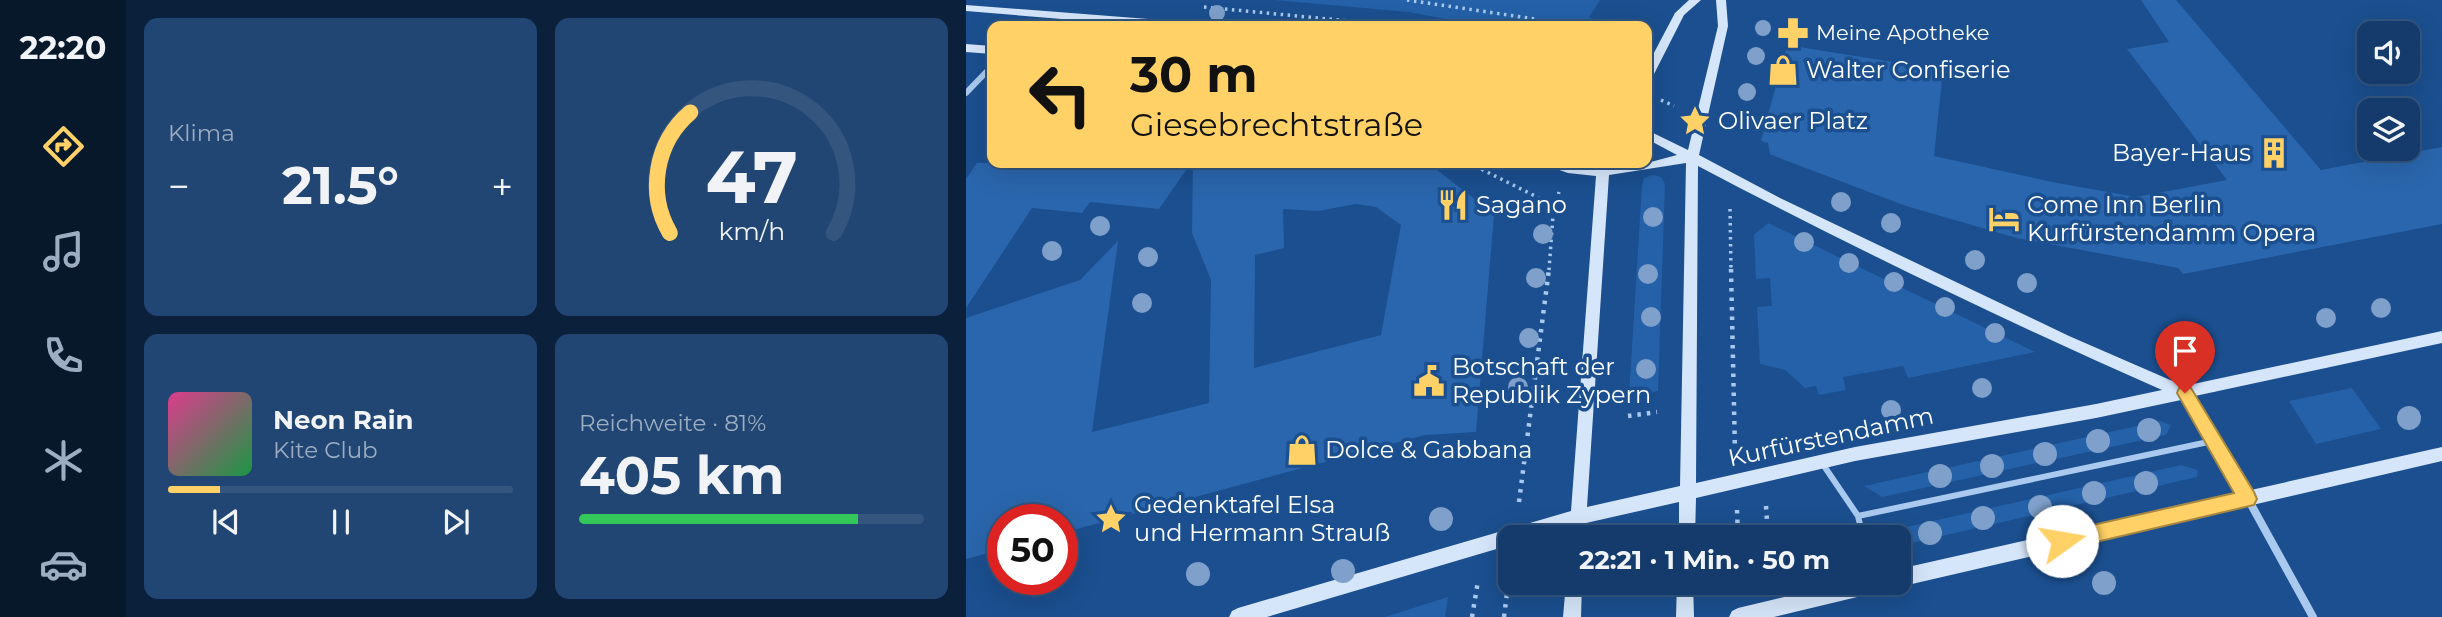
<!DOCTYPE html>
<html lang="de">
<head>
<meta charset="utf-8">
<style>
	:root { --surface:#143b6b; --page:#214673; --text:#f1f3f6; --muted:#9dadc1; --line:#33557e; --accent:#ffd166 }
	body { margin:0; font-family:Montserrat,sans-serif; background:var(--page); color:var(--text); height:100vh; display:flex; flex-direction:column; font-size:26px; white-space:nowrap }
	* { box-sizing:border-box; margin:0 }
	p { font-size:23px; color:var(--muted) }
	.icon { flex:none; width:38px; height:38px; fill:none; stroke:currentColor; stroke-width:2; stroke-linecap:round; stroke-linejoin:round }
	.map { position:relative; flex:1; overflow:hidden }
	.sheet { display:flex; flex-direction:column; gap:18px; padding:18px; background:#0b203b; width:840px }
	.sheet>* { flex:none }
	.guide { position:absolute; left:21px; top:21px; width:665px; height:147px; border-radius:14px; box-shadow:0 7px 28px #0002,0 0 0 2px var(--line); background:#ffd166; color:#111; overflow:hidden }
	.fabs { position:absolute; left:1391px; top:21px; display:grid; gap:14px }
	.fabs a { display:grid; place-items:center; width:63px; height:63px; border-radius:14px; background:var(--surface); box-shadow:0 7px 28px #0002,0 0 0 2px var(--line); font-size:35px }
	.speed { position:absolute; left:21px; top:504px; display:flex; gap:14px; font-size:35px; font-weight:700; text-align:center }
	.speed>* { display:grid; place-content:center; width:91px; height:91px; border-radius:50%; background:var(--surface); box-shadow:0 7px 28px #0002,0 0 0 2px var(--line); line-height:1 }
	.speed .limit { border:10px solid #d22; background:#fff; color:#111 }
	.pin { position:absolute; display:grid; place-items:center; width:60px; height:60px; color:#fff; margin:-72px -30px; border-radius:50% 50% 50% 0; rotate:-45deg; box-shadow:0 0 7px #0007 }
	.pin .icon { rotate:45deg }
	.me { position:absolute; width:77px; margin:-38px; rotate:77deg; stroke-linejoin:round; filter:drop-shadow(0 0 5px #0008) }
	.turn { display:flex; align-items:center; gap:24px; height:147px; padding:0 28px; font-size:32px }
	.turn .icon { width:91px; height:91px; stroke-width:2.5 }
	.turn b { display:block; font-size:49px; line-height:60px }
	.big { font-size:52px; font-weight:700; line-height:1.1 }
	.sheet .tile { flex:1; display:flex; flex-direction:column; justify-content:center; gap:10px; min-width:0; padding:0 24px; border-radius:14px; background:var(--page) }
	.sheet .dial { align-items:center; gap:0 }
	.dial svg { height:182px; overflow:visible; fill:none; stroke:var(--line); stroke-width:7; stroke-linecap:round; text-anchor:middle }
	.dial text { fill:var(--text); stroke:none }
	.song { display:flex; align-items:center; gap:21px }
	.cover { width:84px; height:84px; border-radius:10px; background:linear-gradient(135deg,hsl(330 70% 55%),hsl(140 70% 35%)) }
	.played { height:7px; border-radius:4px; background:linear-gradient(90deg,var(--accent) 15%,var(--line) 15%) }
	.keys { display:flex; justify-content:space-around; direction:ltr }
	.heat { display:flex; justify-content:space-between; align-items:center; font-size:38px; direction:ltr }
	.charge { height:10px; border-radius:5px; background:linear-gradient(90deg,#34c759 81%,var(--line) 0) }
	.sheet .tiles { flex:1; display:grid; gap:18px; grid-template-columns:repeat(2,1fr) }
	.trip { position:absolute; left:532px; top:525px; width:413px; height:70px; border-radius:14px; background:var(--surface); box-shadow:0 7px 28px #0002,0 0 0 2px var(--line); font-weight:700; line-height:70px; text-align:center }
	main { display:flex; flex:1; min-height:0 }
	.dock { display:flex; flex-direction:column; width:126px; justify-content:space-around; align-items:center; background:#08182b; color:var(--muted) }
	.dock .icon { width:49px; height:49px }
	.dock .on { color:var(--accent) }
	.dock b { font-size:32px; color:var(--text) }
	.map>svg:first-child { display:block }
	.green { fill:#2461a8 }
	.building { fill:#2a66ad; fill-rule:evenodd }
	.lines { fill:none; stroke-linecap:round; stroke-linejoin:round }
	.path-far1 { stroke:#a9c9ee; stroke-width:3.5; stroke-dasharray:2.5 4.5; stroke-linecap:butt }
	.path { stroke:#a9c9ee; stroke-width:4.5; stroke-dasharray:3.5 6; stroke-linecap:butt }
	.lane { stroke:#a9c9ee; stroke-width:6 }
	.street-far1 { stroke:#a9c9ee; stroke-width:6 }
	.street { stroke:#a9c9ee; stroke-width:8 }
	.secondary { fill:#d6e6fa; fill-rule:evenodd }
	.tree { fill:#7ea0ca }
	.route { fill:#ffd166; stroke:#a68842; stroke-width:2 }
	.labels { text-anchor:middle; stroke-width:7; stroke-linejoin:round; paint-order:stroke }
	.far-poi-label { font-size:21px; fill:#fff; stroke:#1b4f8f; text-anchor:start }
	.poi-label { font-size:24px; fill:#fff; stroke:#1b4f8f; text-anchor:start }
	.street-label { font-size:24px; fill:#fff; stroke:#1b4f8f }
</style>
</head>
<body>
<main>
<nav class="dock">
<b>22:20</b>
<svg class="icon on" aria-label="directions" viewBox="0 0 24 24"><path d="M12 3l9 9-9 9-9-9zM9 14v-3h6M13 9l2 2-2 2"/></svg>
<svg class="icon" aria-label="music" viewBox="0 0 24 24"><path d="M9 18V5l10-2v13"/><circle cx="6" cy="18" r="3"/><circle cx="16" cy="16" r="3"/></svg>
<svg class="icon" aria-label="phone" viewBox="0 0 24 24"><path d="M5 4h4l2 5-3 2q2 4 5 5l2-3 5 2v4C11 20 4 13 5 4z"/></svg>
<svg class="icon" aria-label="climate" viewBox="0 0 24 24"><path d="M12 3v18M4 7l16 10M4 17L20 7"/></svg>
<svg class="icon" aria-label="car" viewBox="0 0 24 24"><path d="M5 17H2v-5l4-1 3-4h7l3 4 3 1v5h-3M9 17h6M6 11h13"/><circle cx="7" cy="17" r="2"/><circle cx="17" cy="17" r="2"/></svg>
</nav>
<section class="sheet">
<div class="tiles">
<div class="tile"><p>Klima</p>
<div class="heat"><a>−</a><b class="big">21.5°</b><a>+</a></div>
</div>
<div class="tile dial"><svg viewBox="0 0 100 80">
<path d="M14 69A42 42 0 1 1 86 69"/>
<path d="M14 69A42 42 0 0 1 23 16" stroke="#ffd166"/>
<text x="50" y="56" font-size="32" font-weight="700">47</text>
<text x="50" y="72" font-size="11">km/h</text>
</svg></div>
<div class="tile">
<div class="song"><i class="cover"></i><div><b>Neon Rain</b><p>Kite Club</p></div></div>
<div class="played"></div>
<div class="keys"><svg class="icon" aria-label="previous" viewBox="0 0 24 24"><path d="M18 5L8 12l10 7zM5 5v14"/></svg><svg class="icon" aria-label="pause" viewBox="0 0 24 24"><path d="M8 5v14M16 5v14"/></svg><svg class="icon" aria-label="next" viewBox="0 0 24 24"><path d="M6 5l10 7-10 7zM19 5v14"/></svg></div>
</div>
<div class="tile"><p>Reichweite · 81%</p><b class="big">405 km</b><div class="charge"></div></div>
</div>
</section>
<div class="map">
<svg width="1476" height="617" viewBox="0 0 1476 617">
	<rect width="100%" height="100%" fill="#1b4f8f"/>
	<path class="green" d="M308 0H634L623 18 656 25 514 26 443 12Z
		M687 175 695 177 699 184 692 391 663 396 676 185 678 178Z
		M802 223 1069 352 942 378 937 366 877 377 880 390 853 395 850 386 839 388 819 370 794 364 791 307 806 306 804 278 790 279 788 235Z
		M1386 388 1415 429 1350 444 1323 401Z
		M1194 421 1205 425 1200 435 916 497 898 486Z
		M1215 465 1232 470 1231 477 933 546V537H923L927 530Z
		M482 597 479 617H419Z"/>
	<path class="building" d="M1175 0H1210L1355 170 1476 147V224L1217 274 1212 268 1051 238 940 206 816 159 804 154 802 143 795 141 821 45 977 70 968 156 1086 182 1170 197 1261 180 1161 49 1203 42Z
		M11 163H225L193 209 124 202 116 213 66 208 0 308V179Z
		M227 163H462L528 214 510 432 459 435 96 533V520H37V549L0 559V318L114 280 152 241 126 432 243 403 245 280 226 233ZM390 204 410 207 435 225 415 335 288 368 289 255 318 248 317 209 352 211Z"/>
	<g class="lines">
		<path class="path-far1" d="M441 0 569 19
			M238 7 435 26
			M695 100 708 106
			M503 163 571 197 582 204 586 214
			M764 209 765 270
			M583 270 587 215 593 192"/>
		<path class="path" d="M765 269 769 452
			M662 416 691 412
			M553 502 583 269
			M800 506 802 537
			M771 510 772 537
			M506 617 512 581
			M538 617 544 569"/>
		<path class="lane" d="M856 463 892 516 1247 441
			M892 516 897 537"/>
		<path class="street-far1" d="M0 93 26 66"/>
		<path class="street" d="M1282 499 1347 617"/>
		<path class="secondary" d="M723 0H735L718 15 687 76 681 80V66L709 13Z
			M750 0H760L762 26 733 155 814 198 1103 336 1218 386 1476 331V343L1229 396 1285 490 1476 447V461L933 587 927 584 933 583V569L1270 493 1215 400 1130 418 889 461 730 498 729 537H713V502L620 523 619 537H603V528L571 537H544V545L301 617H263L266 611 272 608 605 511 630 176 602 173 582 166 580 163 633 167 635 163H647L646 166 681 163 711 155 681 139V130L722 150 752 26ZM720 163 714 486 621 507 643 175ZM732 166C884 246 1039 321 1196 390L1130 404 889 447 730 483Z
			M0 5 221 22 226 26H181L0 11Z
			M0 44 26 46V54L0 52Z
			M600 583H616L615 617H597Z
			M711 583H727L728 617H710Z
			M878 583H921L918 589 912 592 808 617H763L766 611 772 608Z"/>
	</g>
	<g class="tree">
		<circle cx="251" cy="13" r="8"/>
		<circle cx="797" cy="28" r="8"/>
		<circle cx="790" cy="56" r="9"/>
		<circle cx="781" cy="92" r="9"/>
		<circle cx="875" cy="202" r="10"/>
		<circle cx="687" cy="217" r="10"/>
		<circle cx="925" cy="223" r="10"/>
		<circle cx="134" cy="226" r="10"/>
		<circle cx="577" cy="234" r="10"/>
		<circle cx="838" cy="242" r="10"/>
		<circle cx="86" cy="251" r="10"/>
		<circle cx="182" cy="257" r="10"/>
		<circle cx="1009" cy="260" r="10"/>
		<circle cx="883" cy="263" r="10"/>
		<circle cx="682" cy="274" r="10"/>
		<circle cx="570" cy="278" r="10"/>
		<circle cx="928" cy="282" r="10"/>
		<circle cx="1061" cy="283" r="10"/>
		<circle cx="176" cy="303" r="10"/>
		<circle cx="979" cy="307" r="10"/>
		<circle cx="1415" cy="308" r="10"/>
		<circle cx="685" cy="317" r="10"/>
		<circle cx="1360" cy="318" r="10"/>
		<circle cx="1029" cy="333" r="10"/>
		<circle cx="563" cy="338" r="10"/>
		<circle cx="680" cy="369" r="10"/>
		<circle cx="552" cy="387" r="10"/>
		<circle cx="1016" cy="388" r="10"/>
		<circle cx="925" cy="410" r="10"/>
		<circle cx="1443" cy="418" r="12"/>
		<circle cx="1183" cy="430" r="12"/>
		<circle cx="1132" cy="441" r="12"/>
		<circle cx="1079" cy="454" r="12"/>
		<circle cx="1026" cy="466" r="12"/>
		<circle cx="974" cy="476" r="12"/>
		<circle cx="1180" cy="483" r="12"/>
		<circle cx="1128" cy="493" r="12"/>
		<circle cx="1074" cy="507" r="12"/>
		<circle cx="1017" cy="518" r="12"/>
		<circle cx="475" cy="519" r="12"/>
		<circle cx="964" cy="533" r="12"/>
		<circle cx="377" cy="571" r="12"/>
		<circle cx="232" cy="574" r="12"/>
		<circle cx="1138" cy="583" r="12"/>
	</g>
	<path class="route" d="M1219 386 1225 388 1288 492 1291 499 1288 505 1096 550 1089 548 1087 541 1089 534 1096 532 1268 493 1211 393 1213 388Z"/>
	<defs>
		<symbol id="pharmacy-bare" viewBox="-9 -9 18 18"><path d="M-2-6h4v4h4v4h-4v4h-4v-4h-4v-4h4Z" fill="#ffd166" stroke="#1b4f8f" stroke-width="2.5" paint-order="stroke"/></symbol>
		<symbol id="shop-bare" viewBox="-9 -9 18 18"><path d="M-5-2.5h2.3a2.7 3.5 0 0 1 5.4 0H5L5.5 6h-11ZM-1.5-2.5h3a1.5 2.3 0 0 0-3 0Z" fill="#ffd166" stroke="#1b4f8f" stroke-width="2.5" paint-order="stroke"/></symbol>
		<symbol id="sight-bare" viewBox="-9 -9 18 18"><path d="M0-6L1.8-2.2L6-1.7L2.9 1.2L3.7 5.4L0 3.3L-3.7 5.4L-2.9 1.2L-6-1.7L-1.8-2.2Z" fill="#ffd166" stroke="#1b4f8f" stroke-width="2.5" paint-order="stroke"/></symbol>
		<symbol id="building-bare" viewBox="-9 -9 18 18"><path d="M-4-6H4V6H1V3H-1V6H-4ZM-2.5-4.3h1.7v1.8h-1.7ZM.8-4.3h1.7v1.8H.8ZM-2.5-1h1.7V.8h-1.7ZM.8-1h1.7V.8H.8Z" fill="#ffd166" stroke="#1b4f8f" stroke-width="2.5" paint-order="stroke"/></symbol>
		<symbol id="restaurant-bare" viewBox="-9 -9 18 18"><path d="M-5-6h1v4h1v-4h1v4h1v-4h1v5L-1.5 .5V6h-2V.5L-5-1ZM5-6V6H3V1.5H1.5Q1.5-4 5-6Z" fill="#ffd166" stroke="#1b4f8f" stroke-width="2.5" paint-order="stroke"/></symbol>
		<symbol id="hotel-bare" viewBox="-9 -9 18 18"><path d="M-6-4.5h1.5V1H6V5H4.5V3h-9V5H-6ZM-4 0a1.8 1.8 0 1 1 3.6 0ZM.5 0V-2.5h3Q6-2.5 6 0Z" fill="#ffd166" stroke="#1b4f8f" stroke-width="2.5" paint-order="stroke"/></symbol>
		<symbol id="civic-bare" viewBox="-9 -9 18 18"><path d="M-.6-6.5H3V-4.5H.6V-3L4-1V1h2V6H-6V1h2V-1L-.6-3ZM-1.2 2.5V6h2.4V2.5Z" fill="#ffd166" stroke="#1b4f8f" stroke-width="2.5" paint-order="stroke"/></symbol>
	</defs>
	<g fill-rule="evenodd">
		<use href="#pharmacy-bare" x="805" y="11" width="44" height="44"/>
		<use href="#shop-bare" x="795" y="48" width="44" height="44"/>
		<use href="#sight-bare" x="707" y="99" width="44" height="44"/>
		<use href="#building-bare" x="1286" y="131" width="44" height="44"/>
		<use href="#restaurant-bare" x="465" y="183" width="44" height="44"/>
		<use href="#hotel-bare" x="1016" y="197" width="44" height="44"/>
		<use href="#civic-bare" x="441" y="359" width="44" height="44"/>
		<use href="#shop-bare" x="314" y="428" width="44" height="44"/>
		<use href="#sight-bare" x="123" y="497" width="44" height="44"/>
	</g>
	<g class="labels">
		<g class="far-poi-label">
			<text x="850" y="40">Meine Apotheke</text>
		</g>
		<g class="poi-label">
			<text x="840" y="78">Walter Confiserie</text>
			<text x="752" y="129">Olivaer Platz</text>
			<text x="1285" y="161" text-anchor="end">Bayer-Haus</text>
			<text x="510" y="213">Sagano</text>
			<text x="1061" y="213">Come Inn Berlin<tspan x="1061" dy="28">Kurfürstendamm Opera</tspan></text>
			<text x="486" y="375">Botschaft der<tspan x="486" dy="28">Republik Zypern</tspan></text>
			<text x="359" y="458">Dolce &amp; Gabbana</text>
			<text x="168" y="513">Gedenktafel Elsa<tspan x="168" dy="28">und Hermann Strauß</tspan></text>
		</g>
		<g class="street-label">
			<text transform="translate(865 437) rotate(-12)" y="8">Kurfürstendamm</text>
		</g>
	</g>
</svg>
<div class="fabs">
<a><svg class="icon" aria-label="sound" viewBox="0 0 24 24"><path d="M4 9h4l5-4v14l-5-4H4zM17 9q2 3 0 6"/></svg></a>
<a><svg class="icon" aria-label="layers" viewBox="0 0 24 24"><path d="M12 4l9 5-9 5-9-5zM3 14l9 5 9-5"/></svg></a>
</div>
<div class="speed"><div class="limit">50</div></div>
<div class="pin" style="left:1219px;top:393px;background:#d93025"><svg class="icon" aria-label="arrive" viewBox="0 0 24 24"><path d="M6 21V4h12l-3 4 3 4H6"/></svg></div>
<svg class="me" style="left:1096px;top:541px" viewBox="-20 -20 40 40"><circle r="19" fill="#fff"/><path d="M0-13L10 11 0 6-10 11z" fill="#ffd166"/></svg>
<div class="trip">22:21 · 1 Min. · 50 m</div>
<div class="guide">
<div class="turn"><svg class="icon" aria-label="left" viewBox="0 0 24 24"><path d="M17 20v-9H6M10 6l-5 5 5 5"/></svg><div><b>30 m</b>Giesebrechtstraße</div></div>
</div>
</div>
</main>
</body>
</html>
